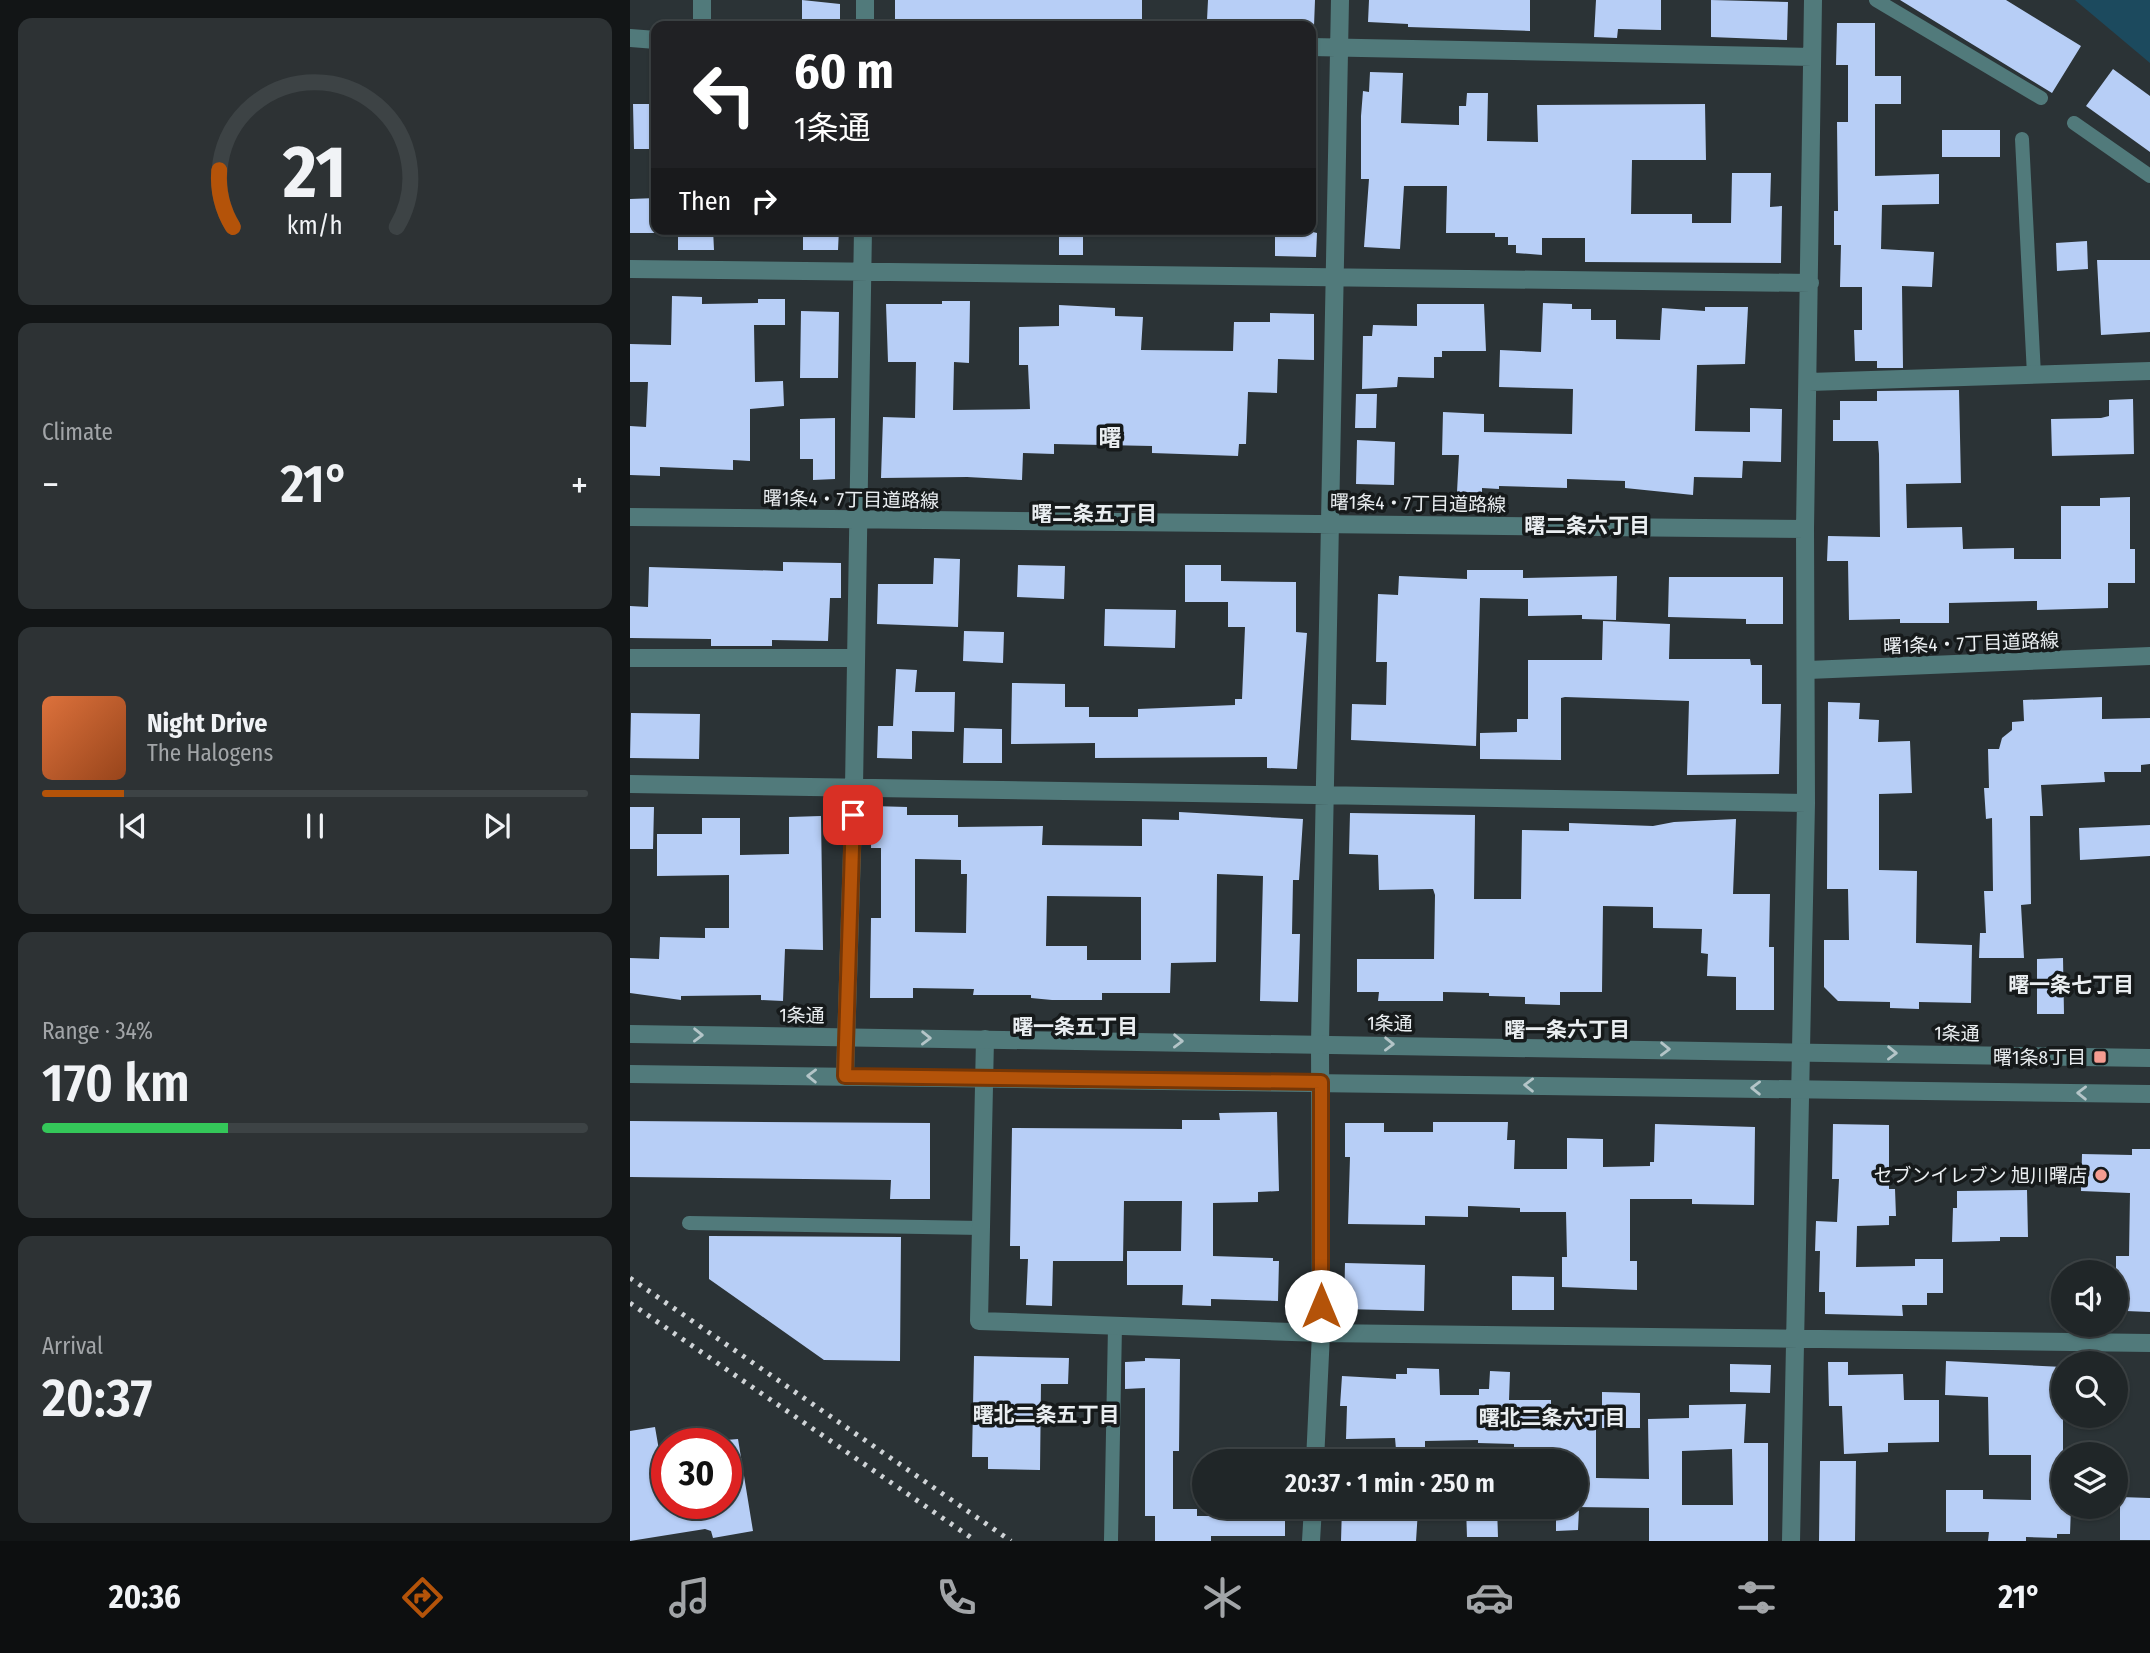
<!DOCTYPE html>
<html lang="en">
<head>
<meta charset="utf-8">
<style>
	:root { --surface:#202628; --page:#2d3234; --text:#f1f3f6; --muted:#a2a5a8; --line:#3d4345; --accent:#b45309 }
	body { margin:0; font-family:"Fira Sans Condensed","Noto Sans JP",sans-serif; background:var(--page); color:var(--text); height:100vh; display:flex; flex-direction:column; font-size:26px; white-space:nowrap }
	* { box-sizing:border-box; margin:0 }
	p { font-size:23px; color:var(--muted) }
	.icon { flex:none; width:38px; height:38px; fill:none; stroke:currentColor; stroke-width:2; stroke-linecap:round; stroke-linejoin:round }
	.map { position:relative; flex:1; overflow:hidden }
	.side { display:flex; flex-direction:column; gap:18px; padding:18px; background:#121516; width:630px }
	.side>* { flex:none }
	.top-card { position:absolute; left:21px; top:21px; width:665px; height:214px; border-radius:14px; box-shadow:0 2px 5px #0004,0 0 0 2px var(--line); background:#202124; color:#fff; overflow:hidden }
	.fabs { position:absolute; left:1421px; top:1260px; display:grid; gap:14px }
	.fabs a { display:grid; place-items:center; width:77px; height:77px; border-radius:50%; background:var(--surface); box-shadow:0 2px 5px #0004,0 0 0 2px var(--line); font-size:35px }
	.speed { position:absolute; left:21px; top:1428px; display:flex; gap:14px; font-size:35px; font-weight:700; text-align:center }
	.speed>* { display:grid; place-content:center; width:91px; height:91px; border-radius:50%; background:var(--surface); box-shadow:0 2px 5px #0004,0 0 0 2px var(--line); line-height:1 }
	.speed .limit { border:10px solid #d22; background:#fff; color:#111 }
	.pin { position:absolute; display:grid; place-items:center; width:60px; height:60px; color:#fff; margin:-30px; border-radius:14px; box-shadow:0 4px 10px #0006 }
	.me { position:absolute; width:77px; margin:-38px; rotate:0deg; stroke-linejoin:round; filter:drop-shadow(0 0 5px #0008) }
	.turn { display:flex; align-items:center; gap:24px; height:147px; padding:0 28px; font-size:32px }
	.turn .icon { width:91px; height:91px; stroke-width:2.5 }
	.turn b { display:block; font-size:49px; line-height:60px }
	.then { display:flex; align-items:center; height:66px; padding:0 28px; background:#0003; gap:14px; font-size:26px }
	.big { font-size:52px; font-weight:600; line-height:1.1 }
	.side .card { flex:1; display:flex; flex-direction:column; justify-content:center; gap:10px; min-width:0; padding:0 24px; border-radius:14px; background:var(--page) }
	.side .dial { align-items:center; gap:0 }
	.dial svg { height:182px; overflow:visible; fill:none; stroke:var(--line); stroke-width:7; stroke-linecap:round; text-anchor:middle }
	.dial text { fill:var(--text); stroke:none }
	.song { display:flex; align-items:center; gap:21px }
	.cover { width:84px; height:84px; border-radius:10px; background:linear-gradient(135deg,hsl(20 70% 55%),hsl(20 70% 35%)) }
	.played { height:7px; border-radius:4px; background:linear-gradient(90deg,var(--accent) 15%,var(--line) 15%) }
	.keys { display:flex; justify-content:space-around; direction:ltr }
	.heat { display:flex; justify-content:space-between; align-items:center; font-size:38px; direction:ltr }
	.charge { height:10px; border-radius:5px; background:linear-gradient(90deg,#34c759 34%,var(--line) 0) }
	.trip { position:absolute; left:562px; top:1449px; width:396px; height:70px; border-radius:35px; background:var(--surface); box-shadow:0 2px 5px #0004,0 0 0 2px var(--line); font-weight:600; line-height:70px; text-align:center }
	.menu { display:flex; height:112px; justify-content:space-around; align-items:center; background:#0d0f10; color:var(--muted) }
	.menu .icon { width:49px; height:49px }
	.menu .selected { color:var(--accent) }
	.menu b { font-size:32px; color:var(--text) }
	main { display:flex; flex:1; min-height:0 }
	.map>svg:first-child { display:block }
	.green { fill:#1c4a5e }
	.building { fill:#b7cef6; fill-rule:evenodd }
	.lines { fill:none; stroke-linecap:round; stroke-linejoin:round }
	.service { stroke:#517a7b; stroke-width:14 }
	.minor { stroke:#517a7b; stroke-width:18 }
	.tertiary { stroke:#517a7b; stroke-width:18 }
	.rail { stroke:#cfd3d6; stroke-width:5; stroke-dasharray:3.5 7; stroke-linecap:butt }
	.oneway { stroke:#b4c5c8 }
	.route-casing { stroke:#753606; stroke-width:18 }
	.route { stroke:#b45309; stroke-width:12 }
	.poi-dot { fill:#f59c91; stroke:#161a1b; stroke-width:2.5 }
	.labels { text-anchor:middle; stroke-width:7; stroke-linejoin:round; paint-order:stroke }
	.street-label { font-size:19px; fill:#eaeef1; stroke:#161a1b }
	.poi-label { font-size:19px; fill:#eaeef1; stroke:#161a1b; text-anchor:end }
	.neighbourhood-label { font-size:21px; font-weight:bold; fill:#eaeef1; stroke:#161a1b }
	.quarter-label { font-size:23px; font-weight:bold; fill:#eaeef1; stroke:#161a1b }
</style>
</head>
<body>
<main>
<section class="side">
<div class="card dial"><svg viewBox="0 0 100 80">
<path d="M14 69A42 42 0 1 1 86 69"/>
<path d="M14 69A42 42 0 0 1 8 44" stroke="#b45309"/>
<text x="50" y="56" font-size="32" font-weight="700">21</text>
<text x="50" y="72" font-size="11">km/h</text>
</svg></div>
<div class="card"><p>Climate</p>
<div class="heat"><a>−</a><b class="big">21°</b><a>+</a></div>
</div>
<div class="card">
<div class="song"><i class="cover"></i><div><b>Night Drive</b><p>The Halogens</p></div></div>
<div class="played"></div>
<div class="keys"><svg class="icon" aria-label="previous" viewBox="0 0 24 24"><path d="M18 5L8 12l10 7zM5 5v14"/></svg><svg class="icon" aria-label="pause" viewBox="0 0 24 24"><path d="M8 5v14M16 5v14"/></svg><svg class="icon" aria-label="next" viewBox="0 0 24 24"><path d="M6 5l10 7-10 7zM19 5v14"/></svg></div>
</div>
<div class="card"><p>Range · 34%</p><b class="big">170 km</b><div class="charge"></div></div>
<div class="card"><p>Arrival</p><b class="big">20:37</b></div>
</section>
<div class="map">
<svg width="1520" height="1541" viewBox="0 0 1520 1541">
	<rect width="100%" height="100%" fill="#2b3336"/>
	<path class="green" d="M1445 0H1520V63Z"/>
	<path class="building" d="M172 0 210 4V24H172Z
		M265 0H512V21L488 24 425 20 424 26H265Z
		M578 0H685L684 26H581V20H577Z
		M739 0H900V31L778 27V24L738 22Z
		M966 0H1031V30L988 29 987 38 964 37Z
		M1081 0 1158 2 1157 40 1081 37Z
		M1270 0H1376L1451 46 1422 93Z
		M1207 23H1245V76H1271V104H1245V176L1309 174V204L1252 205 1251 249 1304 252 1302 287 1272 286 1273 368H1247V361H1225L1224 330H1232V287H1210L1211 245H1204V211H1208L1207 122H1218V65H1206Z
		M1483 69 1520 96V152L1456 106Z
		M740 72 773 73 771 123 829 125V106H836L837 93H858L857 141 908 142 907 105 1075 104 1076 160H1002L1001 214H1062V223H1101L1102 173H1141L1140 207 1152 206 1151 263 955 262V238H912V255L886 253V245H878V237H865V233H816L817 186H774L770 249 734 247 739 179H731V116L733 91 739 92Z
		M3 104H26V149H4Z
		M1312 130H1370V157H1312Z
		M26 198V233H0V199Z
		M48 229H83L84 250H48Z
		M173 229H209L208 250H173Z
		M645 229H683V232L687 233 686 257 645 256Z
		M429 233H453V255H429Z
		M1457 241 1458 269 1427 271 1426 243Z
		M1467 260H1520V332L1471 335Z
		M42 296 72 297V304L128 303V299H155V325H124L125 382 153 381 154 406 120 409V461L103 460V470L30 467V476L0 475V426L16 427 18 382H0V344L41 345Z
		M312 301H340L339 363 324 362 323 410 400 409 398 365H389V327L429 326V305L485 308V316L513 317 511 350 603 351 604 322H640V313L684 314V360L648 359 647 393 618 392 616 444H609L608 456 522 453V446L424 444V454L393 453 392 480 337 477 251 478 253 417 285 418 286 362H258L256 304H312Z
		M913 303 942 304V309H961V320H986V339L1030 340 1032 308 1075 311V307H1118L1115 364 1067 365 1065 431 1120 432V408L1152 409 1151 462 1113 461 1112 478 1064 477 1063 495 995 488V481L937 479V488L869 486V489L852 488V493L827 492 829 455H812L813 412 854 414V432L942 434 943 389 869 387 870 350 911 352Z
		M787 304H854L856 351H812V357H804V378L768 377 767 387 732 389 733 336H742L743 325 787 326Z
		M171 311 209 312 208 378H170Z
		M1329 390 1331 483 1276 484 1277 528 1332 527 1333 549 1384 548V559H1431V506H1470V498L1500 497V549H1505V583H1478V608L1407 610V601L1319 603V623H1270V619L1219 620 1218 561H1197L1198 536 1250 537 1249 454 1248 441H1203V420H1210V401H1247V391Z
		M726 394H747L746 428H725Z
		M1503 399 1504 454 1422 456 1421 419 1471 418 1479 416V400Z
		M205 418V479L183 480V459H170V419Z
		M727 440 765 442 764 485 726 484Z
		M304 558 330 559 328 627 247 624 248 584H303Z
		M153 562 211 563V598H200L198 641 142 640V646H81V639L0 638V606L18 607 19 567 153 571Z
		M388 565 435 566 434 599 387 597Z
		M555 565H591V581L666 582V632L677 633 667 769 637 768V757L465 758V743L381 744 382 683 435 684V707H459V717H508V709L605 705V699H612L615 627H598V602H555Z
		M837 570H893V578L987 576 986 620 952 619V615L898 616V599L850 598 846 746 721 740 722 704 756 705 757 662H746L748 594 768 595 769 576 837 579Z
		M1039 577H1153V624H1116V619L1038 617Z
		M475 609 546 610 545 648 474 646Z
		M973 621 1040 624 1039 659H1120L1121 665H1132V704H1151L1149 774 1057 775 1059 701 935 697 931 698V760L850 759V733L887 732V719H898V660H972Z
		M334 631 374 632 373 663 333 661Z
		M266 669 287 670 285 692H325L324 732 282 731V759L247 758 248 726H263Z
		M1472 697V719L1520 718V764L1511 765V772H1474L1475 782 1411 785 1413 816H1400L1401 904 1391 905 1394 958H1349L1350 933H1356L1354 891H1363L1362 818 1356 819 1354 788H1359L1358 749H1369L1372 738 1382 730V722L1394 721 1393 700Z
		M1198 702 1230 703 1229 719 1249 720 1248 742 1280 741 1282 793 1249 794V870L1287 871 1286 943 1342 945 1341 1003 1289 1002V1009L1260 1008V1002L1208 1001 1194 987V940H1219L1218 889H1197Z
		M1 713 70 714 69 759 0 758Z
		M334 728 372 729V763H333Z
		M242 806 277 807V815H328V827L413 826 412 845 512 846V819L549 820V812L673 819 669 880H663L662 934H670L668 1002 630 1001 633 876 587 874 586 962 541 963 540 993H472V1000H422L401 998V995H343L344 989 283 988V998H240L241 918H251V848H241ZM285 859 331 860V874H337L336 933 285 932ZM417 896 511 897V960H457V946H416Z
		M0 807H24L23 849H0Z
		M720 813 845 815 844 899H891L892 830 939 831V823L1023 826 1044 822 1106 819 1103 894H1140L1139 947H1144V1010H1106V977L1077 976 1078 954 1071 953 1072 929 1023 928V907L973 906 972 992H930V1005L895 1004V997L859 996V993L813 992V1001H748L749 992H727V959H804L805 895 803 889 749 890 748 855 719 854Z
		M191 816 193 950 155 949 153 1001 131 1000V995L51 996V1000L0 993V958L29 959 30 937 75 938V928H99V875L27 876V834H72V818H110V855L159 854V817Z
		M1520 825V856L1450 860 1449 828Z
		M1433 958 1434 1014H1407V959Z
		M647 1112 649 1191 628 1192V1202L583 1203V1256L643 1258V1261H649L648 1301 581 1299V1306L552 1305 553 1285H497V1251H551L552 1201H494L493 1261H423L422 1306 396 1305 398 1259H390V1246H380L382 1128 552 1129V1120H590L589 1113Z
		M0 1121 300 1123V1199H260L261 1180 0 1177Z
		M803 1122H878L877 1140H885L884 1169H937V1138L973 1139V1167L1020 1166V1162H1024L1025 1124 1125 1127 1124 1205 1062 1204V1199H1000V1261H1007V1290L932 1287V1257H937L936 1212H890V1208L838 1206V1217L795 1216V1225L718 1224 720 1157H715V1123H754V1132H803Z
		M1203 1124 1259 1125V1189H1265L1266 1216H1259V1225L1227 1226 1226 1267 1285 1266V1259H1313V1293H1297V1305H1272L1273 1316 1195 1314V1292H1189L1190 1251H1185L1186 1221 1207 1222 1209 1179H1202Z
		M1502 1149H1520V1312L1496 1311V1298H1486V1256H1499L1500 1193 1451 1191 1452 1154 1502 1155Z
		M1397 1190 1398 1237H1370V1241L1322 1242 1323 1208H1327V1191Z
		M79 1236 271 1237 270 1361 194 1360 79 1279Z
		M715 1263 795 1265 794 1311 714 1309Z
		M882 1276 924 1277V1310H882Z
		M344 1356 439 1358 438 1384H411L410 1470 358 1469V1457H342Z
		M515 1358 550 1359 549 1451H543V1509H567V1516H616L617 1507H655V1536H581V1541H525V1516H515V1388L495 1389V1362L515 1361Z
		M1316 1361 1433 1367V1507H1441L1440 1534H1427V1538L1396 1537V1541H1358L1359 1532H1316V1490H1353V1499L1401 1500V1455H1359L1358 1397 1315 1395Z
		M1198 1362H1218V1375L1273 1374 1274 1400H1309V1442L1258 1443V1452L1214 1454 1212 1406H1199Z
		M1100 1364 1141 1365 1140 1393 1100 1392Z
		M777 1368 809 1369 810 1395H849V1389H859L860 1371 880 1372 879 1400H921V1410H966V1478L1019 1479 1018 1419 1059 1418V1405L1116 1404 1114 1443H1138V1541H1019V1508L945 1507V1461L884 1458V1444L848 1443V1440L795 1441V1461H767L765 1438 716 1439 717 1406H710L712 1376 766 1379V1374H777ZM1102 1449 1103 1505H1052V1451Z
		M972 1392 1010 1393V1428H972Z
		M25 1427 34 1479 37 1478V1503H96V1440L108 1439 123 1531 83 1538 81 1531 75 1529 0 1541V1431Z
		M1190 1461H1226L1225 1541H1189Z
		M1490 1497 1520 1498V1540H1490Z
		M712 1507 788 1510 786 1541H711Z
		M836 1507H867L868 1537H837Z
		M949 1509 948 1530 926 1531V1510Z"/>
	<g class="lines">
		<path class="service" d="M1246 0 1411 98
			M1444 123 1520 176
			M1392 139 1404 375
			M59 1223 351 1228
			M481 1540 485 1326"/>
		<path class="minor" d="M235 0V26
			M72 26V0
			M0 38 26 40
			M681 47 1182 57
			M0 269 1180 283
			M1179 382 1520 371
			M0 517 1175 529
			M0 658H225
			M1178 670 1520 656
			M0 784 1176 803
			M355 1039 349 1321 691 1333 1520 1343
			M215 1076 224 787 233 229
			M685 1461 691 1333 690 1043 710 0
			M681 1541 683 1507
			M1161 1541 1176 803 1175 529 1183 0"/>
		<path class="tertiary" d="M0 1034 1520 1058
			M0 1074 1520 1094"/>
		<path class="rail" d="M0 1278 381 1541
			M0 1303 346 1541"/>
	</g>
	<defs><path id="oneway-chevron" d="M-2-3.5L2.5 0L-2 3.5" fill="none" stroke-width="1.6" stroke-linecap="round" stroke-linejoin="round" transform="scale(1.75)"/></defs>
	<g class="oneway">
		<use href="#oneway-chevron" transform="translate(68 1035) rotate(1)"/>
		<use href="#oneway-chevron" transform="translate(296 1038) rotate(1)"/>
		<use href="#oneway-chevron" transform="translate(548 1041) rotate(1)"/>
		<use href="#oneway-chevron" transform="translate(759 1044) rotate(1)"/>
		<use href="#oneway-chevron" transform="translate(1035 1049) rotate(1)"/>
		<use href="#oneway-chevron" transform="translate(1262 1053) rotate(1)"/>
		<use href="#oneway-chevron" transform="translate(182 1076) rotate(-179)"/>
		<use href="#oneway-chevron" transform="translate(899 1085) rotate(-179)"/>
		<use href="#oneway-chevron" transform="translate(1126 1088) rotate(-179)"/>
		<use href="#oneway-chevron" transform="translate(1452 1093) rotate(-179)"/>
	</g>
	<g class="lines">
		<defs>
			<path id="route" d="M223 815 215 1076 691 1082V1306"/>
		</defs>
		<use href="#route" class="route-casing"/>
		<use href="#route" class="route"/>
	</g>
	<g class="poi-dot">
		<rect x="1463" y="1050" width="14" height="14" rx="3.5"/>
		<circle cx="1471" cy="1175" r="7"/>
	</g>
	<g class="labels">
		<g class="street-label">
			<text transform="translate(221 499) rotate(1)" y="7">曙1条4・7丁目道路線</text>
			<text transform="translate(788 503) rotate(1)" y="7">曙1条4・7丁目道路線</text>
			<text transform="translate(1341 643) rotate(-2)" y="7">曙1条4・7丁目道路線</text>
			<text transform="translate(172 1015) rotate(1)" y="7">1条通</text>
			<text transform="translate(760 1023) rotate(1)" y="7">1条通</text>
			<text transform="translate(1327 1033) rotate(1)" y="7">1条通</text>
		</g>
		<g class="poi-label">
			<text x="1456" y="1064">曙1条8丁目</text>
			<text x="1457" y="1182">セブンイレブン 旭川曙店</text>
		</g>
		<g class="neighbourhood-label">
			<text x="464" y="521">曙二条五丁目</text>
			<text x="957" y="533">曙二条六丁目</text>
			<text x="1441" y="992">曙一条七丁目</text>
			<text x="445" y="1034">曙一条五丁目</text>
			<text x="937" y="1037">曙一条六丁目</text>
			<text x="416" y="1422">曙北二条五丁目</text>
			<text x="922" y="1425">曙北二条六丁目</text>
		</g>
		<g class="quarter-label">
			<text x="480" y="446">曙</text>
		</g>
	</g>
</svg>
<div class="fabs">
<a><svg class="icon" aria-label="sound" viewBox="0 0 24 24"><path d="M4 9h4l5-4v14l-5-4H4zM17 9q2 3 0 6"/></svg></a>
<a><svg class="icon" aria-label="search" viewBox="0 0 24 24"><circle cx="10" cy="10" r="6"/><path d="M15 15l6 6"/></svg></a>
<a><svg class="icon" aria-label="layers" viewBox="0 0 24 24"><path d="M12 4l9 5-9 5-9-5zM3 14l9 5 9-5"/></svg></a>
</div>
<div class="speed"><div class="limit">30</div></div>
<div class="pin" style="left:223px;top:815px;background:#d93025"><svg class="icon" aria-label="arrive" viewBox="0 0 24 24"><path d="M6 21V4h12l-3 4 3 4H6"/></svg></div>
<svg class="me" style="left:691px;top:1306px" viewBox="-20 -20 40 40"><circle r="19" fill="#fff"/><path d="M0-13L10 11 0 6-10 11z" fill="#b45309"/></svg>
<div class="trip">20:37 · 1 min · 250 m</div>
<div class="top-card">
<div class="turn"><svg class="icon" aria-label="left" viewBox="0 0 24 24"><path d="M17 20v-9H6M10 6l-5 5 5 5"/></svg><div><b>60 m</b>1条通</div></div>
<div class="then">Then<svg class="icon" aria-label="right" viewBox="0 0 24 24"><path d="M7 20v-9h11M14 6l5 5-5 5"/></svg></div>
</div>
</div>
</main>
<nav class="menu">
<b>20:36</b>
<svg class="icon selected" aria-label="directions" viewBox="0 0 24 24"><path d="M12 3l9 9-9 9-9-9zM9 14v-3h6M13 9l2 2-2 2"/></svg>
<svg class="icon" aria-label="music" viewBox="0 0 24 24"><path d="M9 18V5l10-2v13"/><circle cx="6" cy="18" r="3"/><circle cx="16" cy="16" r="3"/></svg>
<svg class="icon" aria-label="phone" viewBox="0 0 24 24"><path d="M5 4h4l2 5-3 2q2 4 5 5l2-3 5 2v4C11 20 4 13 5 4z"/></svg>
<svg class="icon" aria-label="climate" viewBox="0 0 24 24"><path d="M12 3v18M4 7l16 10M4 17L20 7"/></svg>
<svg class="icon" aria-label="car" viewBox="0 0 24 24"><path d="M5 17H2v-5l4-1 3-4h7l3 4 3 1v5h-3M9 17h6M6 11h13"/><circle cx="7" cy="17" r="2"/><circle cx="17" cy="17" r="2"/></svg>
<svg class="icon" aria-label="filters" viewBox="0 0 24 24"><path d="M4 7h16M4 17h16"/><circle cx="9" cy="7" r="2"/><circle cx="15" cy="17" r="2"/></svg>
<b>21°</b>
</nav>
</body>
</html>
